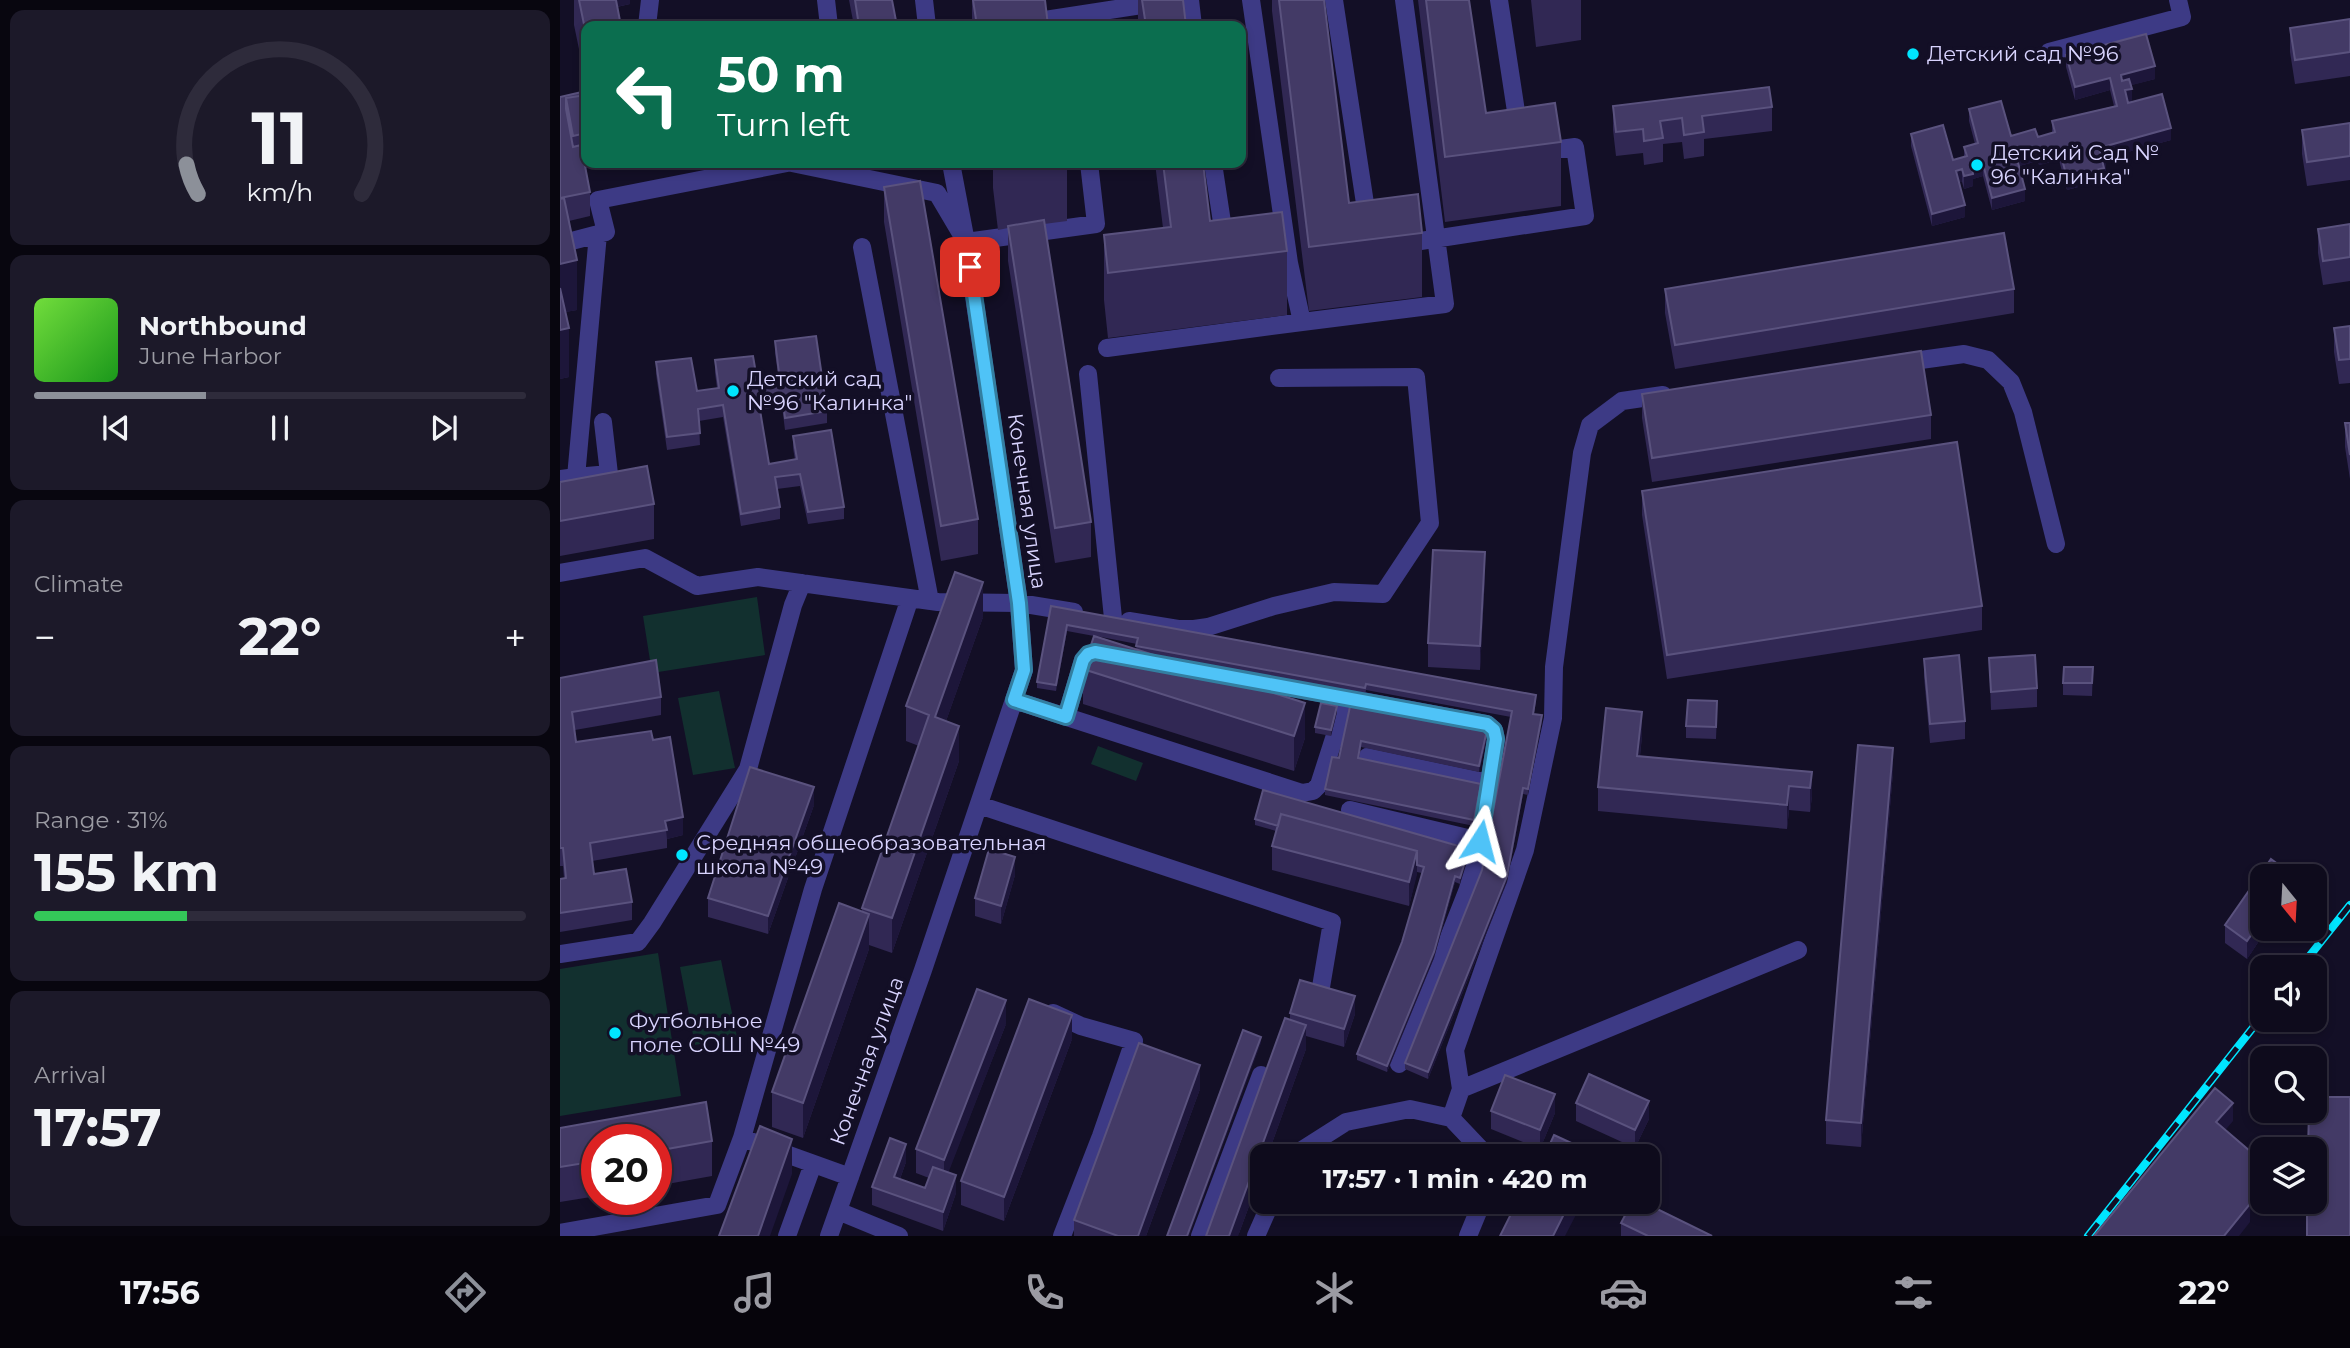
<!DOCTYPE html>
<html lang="en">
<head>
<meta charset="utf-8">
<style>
	:root { --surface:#0e0b1c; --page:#1c1929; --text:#f1f3f6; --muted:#9b9ba3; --line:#2e2b3b; --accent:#8c9099 }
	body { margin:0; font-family:Montserrat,sans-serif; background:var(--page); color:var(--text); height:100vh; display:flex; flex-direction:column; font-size:26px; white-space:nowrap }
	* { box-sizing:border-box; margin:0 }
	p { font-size:23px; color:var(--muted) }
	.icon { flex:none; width:38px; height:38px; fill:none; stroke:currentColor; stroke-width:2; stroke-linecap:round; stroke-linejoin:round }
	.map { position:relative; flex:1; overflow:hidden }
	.details { display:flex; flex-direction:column; gap:10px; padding:10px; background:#08060f; width:560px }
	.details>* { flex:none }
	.guide { position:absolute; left:21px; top:21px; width:665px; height:147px; border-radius:14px; box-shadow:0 4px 10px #0003,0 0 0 2px var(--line); background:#0b6e4f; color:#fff; overflow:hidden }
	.needle { width:46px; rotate:162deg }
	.tools { position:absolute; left:1690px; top:864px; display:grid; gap:14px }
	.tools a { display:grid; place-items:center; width:77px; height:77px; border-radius:14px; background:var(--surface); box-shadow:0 4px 10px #0003,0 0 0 2px var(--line); font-size:35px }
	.speed { position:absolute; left:21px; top:1124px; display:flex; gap:14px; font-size:35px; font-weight:700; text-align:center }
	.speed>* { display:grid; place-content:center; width:91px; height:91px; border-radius:50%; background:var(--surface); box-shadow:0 4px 10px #0003,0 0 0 2px var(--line); line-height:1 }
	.speed .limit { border:10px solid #d22; background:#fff; color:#111 }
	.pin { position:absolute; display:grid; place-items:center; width:60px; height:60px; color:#fff; margin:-30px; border-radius:14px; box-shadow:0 4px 10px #0006 }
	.me { position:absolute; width:77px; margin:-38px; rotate:9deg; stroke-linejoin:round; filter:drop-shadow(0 0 5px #0008) }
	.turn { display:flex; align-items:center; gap:24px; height:147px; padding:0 21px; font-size:32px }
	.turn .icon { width:91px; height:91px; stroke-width:2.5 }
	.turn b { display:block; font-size:49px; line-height:60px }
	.big { font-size:52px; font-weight:700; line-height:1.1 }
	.details .tile { flex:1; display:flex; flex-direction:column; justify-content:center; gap:10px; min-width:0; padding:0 24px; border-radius:14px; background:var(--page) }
	.details .dial { align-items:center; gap:0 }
	.dial svg { height:182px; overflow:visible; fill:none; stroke:var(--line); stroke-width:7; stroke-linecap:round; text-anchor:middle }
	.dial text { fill:var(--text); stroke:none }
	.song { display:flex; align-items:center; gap:21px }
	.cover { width:84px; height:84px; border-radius:10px; background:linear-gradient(135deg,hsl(100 70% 55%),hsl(120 70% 35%)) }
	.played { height:7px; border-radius:4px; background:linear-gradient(90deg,var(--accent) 35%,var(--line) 35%) }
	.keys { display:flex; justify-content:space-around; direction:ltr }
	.heat { display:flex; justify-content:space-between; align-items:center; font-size:38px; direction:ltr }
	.charge { height:10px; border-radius:5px; background:linear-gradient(90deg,#34c759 31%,var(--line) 0) }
	.trip { position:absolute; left:690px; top:1144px; width:410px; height:70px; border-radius:14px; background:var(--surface); box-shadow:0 4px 10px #0003,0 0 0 2px var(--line); font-weight:700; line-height:70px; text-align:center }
	.tab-bar { display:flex; height:112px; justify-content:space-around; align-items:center; background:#06040b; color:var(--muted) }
	.tab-bar .icon { width:49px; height:49px }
	.tab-bar .on { color:var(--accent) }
	.tab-bar b { font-size:32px; color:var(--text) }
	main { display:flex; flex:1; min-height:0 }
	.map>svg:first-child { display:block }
	.green { fill:#12302f }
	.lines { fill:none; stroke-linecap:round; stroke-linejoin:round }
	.minor { stroke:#3d3a85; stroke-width:18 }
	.rail-casing { stroke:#00e5ff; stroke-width:8 }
	.rail { stroke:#130f26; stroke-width:5; stroke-dasharray:16; stroke-linecap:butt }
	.wall { fill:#312854; fill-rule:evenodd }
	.shaded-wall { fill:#1d163a }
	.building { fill:#433a66; stroke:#5a527e; stroke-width:2 }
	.route-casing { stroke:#337fa1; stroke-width:18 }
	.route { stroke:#4fc3f7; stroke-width:12 }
	.poi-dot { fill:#00e5ff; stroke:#130f26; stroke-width:2.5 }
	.labels { text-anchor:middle; stroke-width:7; stroke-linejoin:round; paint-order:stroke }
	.poi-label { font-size:21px; fill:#d9d4ff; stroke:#130f26; text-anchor:start }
	.street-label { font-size:21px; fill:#d9d4ff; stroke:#130f26 }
</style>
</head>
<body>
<main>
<section class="details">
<div class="tile dial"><svg viewBox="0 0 100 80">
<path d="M14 69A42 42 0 1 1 86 69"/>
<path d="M14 69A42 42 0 0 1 9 56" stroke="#8c9099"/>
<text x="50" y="56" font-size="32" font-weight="700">11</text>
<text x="50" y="72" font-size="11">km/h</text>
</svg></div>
<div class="tile">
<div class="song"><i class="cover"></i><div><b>Northbound</b><p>June Harbor</p></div></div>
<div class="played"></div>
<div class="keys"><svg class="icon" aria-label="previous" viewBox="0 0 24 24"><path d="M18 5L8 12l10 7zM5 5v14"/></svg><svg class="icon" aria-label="pause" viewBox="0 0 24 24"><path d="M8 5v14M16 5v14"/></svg><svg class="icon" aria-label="next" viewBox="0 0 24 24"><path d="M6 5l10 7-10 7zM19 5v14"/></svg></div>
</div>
<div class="tile"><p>Climate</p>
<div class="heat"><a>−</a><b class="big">22°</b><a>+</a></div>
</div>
<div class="tile"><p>Range · 31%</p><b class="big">155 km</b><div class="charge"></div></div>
<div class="tile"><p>Arrival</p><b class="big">17:57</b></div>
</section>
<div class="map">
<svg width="1790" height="1236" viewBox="0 0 1790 1236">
	<rect width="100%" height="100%" fill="#130f26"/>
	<path class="green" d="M197 597 205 655 92 673 83 616Z
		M159 691 175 768 133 775 118 698Z
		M538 746 583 763 576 781 531 764Z
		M98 953 121 1096 0 1116V969Z
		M161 960 177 1037 135 1045 120 967Z"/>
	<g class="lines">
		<path class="minor" d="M266 0 269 26
			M364 0 367 26
			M630 0 633 26
			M691 0 729 263 706 266
			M774 0 808 223
			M939 0 959 131
			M87 26 90 0
			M446 26 614 0
			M1489 52 1622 17 1618 0
			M232 163 377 193 406 242 536 224 529 163
			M653 163 665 242
			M0 244 46 232 38 200 227 163
			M841 244 1025 216 1015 147 978 152
			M302 247 370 601
			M742 322 885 304 844 0
			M547 348 742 322 729 263
			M1339 363 1404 354 1428 360 1451 382 1463 412 1496 544
			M528 374 553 618
			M16 477 49 474 43 422
			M0 479 16 477 38 234
			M0 573 85 558 137 586 198 577 378 602 459 603 514 612
			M569 621 618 629H634L648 627 714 606 774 592 823 594 870 523 856 377 719 378
			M787 698 927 724 934 730 936 739 920 841 908 889 839 1064
			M454 700 742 793 753 791 759 785 787 698 632 670
			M506 717 523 660C531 651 539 653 550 655
			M807 757 929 783
			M419 805 772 922 761 987
			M790 810 920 841
			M0 954 78 942 92 923 188 769 233 605 242 583
			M493 1013 521 1026 574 1041 541 1136 502 1236
			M901 1089 895 1050 965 850 993 718 994 667 1022 453 1030 425 1062 401 1103 395
			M891 1118 901 1089 1238 950
			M182 1138 253 889 350 598
			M731 1157 786 1122 850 1109 891 1118 928 1157
			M278 1211 339 1236
			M0 1233 157 1205 182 1138 290 1177
			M227 1236 253 1164
			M269 1236 363 970 464 670 459 603 406 242 391 163
			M640 1236 701 1075
			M696 1236 711 1202
			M908 1236 922 1202"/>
		<defs>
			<path id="rail" d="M1740 968 1790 905
				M1528 1236 1703 1015"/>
		</defs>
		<use href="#rail" class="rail-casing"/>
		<use href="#rail" class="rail"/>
	</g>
	<path class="wall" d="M14 0H70V4L57 7 26 26V83L14 25Z
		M289 0H332L337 26H294Z
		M412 0H485L488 26H412Z
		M578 0H623L626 26H578Z
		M712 0H764L789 203 862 233V297L749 311 712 11Z
		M858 0H909L926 113 1001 142V206L885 222Z
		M971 0H1021V40L976 47Z
		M1790 19V76L1735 84 1730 52V28Z
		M1506 55 1595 79 1571 85 1572 101 1568 102 1611 140 1546 158V171H1544V180L1507 190 1499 160 1479 165 1478 161 1459 166 1465 201 1432 210 1423 176 1413 179V186L1404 189 1402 182H1399L1405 217 1372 226 1351 146V134L1393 160 1404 157V147L1415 144 1409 121V109L1451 136 1478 137 1492 133V121L1554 106 1550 90 1515 100 1506 67Z
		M26 91V163H57L26 168 30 192V216L9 221 17 310 5 312 9 377 0 379V97Z
		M1053 106 1212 107V131L1144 139V156L1124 159 1122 142 1103 144V162L1084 165 1083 153 1056 156 1053 130Z
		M1790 123V180L1747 186 1742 154V130Z
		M316 163H339L317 166Z
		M433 163H507V221L484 224 531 522V557L495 563 448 261V228L438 230 433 188Z
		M595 163H643L650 221 727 251V315L548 338 544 300V235L603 228Z
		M324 187 418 519V554L381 561 324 222Z
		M1790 224V281L1763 285 1758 253V229Z
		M1105 289H1454V313L1115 369 1105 313Z
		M1790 326V383L1779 384 1774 352V328Z
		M215 341 267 411V423L225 430 222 406 200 410 209 464 235 460 233 448V436L284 507V519L248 524 240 486 217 489 220 507V519L181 526 163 417 139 421 140 445 107 450 96 374V362L137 391 157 388 155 373V360L198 385 219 381 215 353Z
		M1082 394 1371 415V439L1092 482 1082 418Z
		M1785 423H1790V479L1785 447Z
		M0 482 94 504V539L0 556Z
		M1082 491 1422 606V630L1107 679 1082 515Z
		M925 576 920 670 868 667V643Z
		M491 606 976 701 974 714 982 721 968 795 963 794 947 882 868 1079 845 1069V1063L922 870 951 717 806 690 805 695 599 657 745 738 734 771 523 704V669L534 636 507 631 496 691 477 688V682ZM536 636 577 644 576 649Z
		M423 617 386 721 399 761 332 953 309 945V949L243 1138 212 1127V1092L302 912V908L359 746 346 741V706Z
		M1429 658 1477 688V707L1431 710Z
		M1364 659 1405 721V739L1370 743 1364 677Z
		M1533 667 1532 696 1503 695V683Z
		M0 678 101 697V715L15 730 16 742 93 740 123 835 107 839V848L32 861 34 874 72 902V920L0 932V879H4L3 866H0Z
		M791 702 927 737 919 772 801 747 799 759 921 790 914 826 765 795V789L779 758Z
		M777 712 771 736 755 733V727Z
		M1157 714 1156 739 1126 738V726Z
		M1082 736 1080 756 1252 772V796L1250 812 1229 810 1227 829 1038 811V787Z
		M1333 772 1301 1147 1266 1144V1120Z
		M254 805 208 934 148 917V898Z
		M695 819 909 855 900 884 895 882 874 958 827 1072 797 1060V1054L842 942 862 873 857 872 849 906 712 870V846L716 831 695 825Z
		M455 875 441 924 415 916V898Z
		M1733 877 1703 929H1707L1687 959 1665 943V925Z
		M730 1013 795 1014 784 1047 746 1036V1049L707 1157H702V1171L678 1236 730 1020Z
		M446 1024 388 1172 396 1193 383 1231 312 1205V1187L346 1162 340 1179 365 1188 369 1178 356 1173V1149Z
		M512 1039 444 1221 401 1205V1181Z
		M640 1089 586 1236H514V1220Z
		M1016 1103 1089 1119 1075 1148 1016 1121Z
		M931 1111 995 1113 980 1149 931 1129Z
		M0 1128 152 1141V1176L96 1186V1139H37V1196L0 1202Z
		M1061 1223 1152 1236H1061Z"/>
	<path class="shaded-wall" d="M47 0H70V4L47 9Z
		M1595 66V79L1561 88V75Z
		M1550 78V90L1515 100V87Z
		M1572 89V101L1565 103V90Z
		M1611 128V140L1539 160V148Z
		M1499 148V160L1479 165V153Z
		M1478 149V161L1456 167V155Z
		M1546 159V171H1544V180L1507 190V178Z
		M1423 164V176L1413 179V186L1404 189V176L1412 167Z
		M1402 169V182L1396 183V171Z
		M1465 189V201L1432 210V198Z
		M1405 205V217L1372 226V214Z
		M17 260V310L0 313V264Z
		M9 328V377L0 379V330Z
		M925 552V576L920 670V646Z
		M423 582V617L375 752V717Z
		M507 625V631L496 691V685Z
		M745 703V738L734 771V736Z
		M777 706V712L771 736V730Z
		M1082 712V736L1077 780V756Z
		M982 715V721L968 795V789Z
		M399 726V761L332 953V918Z
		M927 730V737L919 772V766Z
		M1333 748V772L1301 1147V1123Z
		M1252 772V796L1250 812V788Z
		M921 784V790L914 826V820Z
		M1229 786V810L1227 829V805Z
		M254 787V805L208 934V916Z
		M963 788V794L947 882 868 1079V1072Z
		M123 817V835L107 839 105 821Z
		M909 849V855L900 884V878Z
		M857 851V875L849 906V882Z
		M455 857V875L441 924V906Z
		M895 876V882L874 958 827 1072V1066Z
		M309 914V949L243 1138V1103Z
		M1703 918V929H1707L1687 959V941Z
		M795 996V1014L784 1047V1029Z
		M446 1000V1024L384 1184V1160Z
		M512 1015V1039L444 1221V1197Z
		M746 1025V1049L707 1157H702V1171L678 1236H669Z
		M701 1037V1043L629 1236H627Z
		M640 1065V1089L586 1236H578Z
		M995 1094V1113L980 1149V1130Z
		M1089 1101V1119L1075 1148V1130Z
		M1673 1103V1121L1656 1141V1122Z
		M232 1139V1174L210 1236H198Z
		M346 1144V1162L334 1195V1177Z
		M1691 1170 1690 1222 1679 1236H1664Z
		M396 1175V1193L383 1231V1212Z
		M1010 1202H1019V1209L1005 1236H993Z"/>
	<path class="building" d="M19 0H56L61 26H26V34Z
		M295 0H332L337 26H299Z
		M413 0H485L488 26H417Z
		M582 0H623L626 26H586Z
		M719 0H764L789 203 858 194 862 233 749 247Z
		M866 0H909L926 113 995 103 1001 142 885 157Z
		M1790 19V52L1735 60 1730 28Z
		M1586 34 1595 66 1561 75 1562 81 1569 79 1572 89 1565 90 1568 103 1602 94 1611 128 1539 148 1541 155 1545 154 1546 159 1542 160 1544 168 1507 178 1499 148 1479 153 1478 149 1456 155 1465 189 1432 198 1423 164 1412 167 1413 174 1404 176 1402 169 1396 171 1405 205 1372 214 1351 134 1383 125 1393 160 1407 156 1404 147 1418 143 1409 109 1441 101 1451 136 1475 129 1478 137 1495 132 1492 121 1557 106 1550 78 1515 87 1506 55Z
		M1209 87 1212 107 1142 116 1144 132 1124 135 1122 118 1100 121 1103 138 1084 141 1083 129 1056 132 1053 106Z
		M26 91V95L6 98V109L13 147 21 145 30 192 0 198V97Z
		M26 95V133L13 136 6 98Z
		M1790 123V156L1747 162 1742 130Z
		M438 163H460L438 165Z
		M603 163H643L650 221 722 212 727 251 548 273 544 235 611 227Z
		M360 181 418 519 381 526 324 187Z
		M4 198 17 260 0 264V199Z
		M484 220 531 522 495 528 448 226Z
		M1790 224V257L1763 261 1758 229Z
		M1444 233 1454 289 1115 345 1105 289Z
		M0 288 9 328 0 330Z
		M1790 326V359L1779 360 1774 328Z
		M256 336 267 411 225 418 222 394 198 398 209 464 237 459 233 436 271 430 284 507 248 512 240 474 215 477 220 507 181 514 163 405 138 409 140 433 107 437 96 362 131 358 137 391 159 388 155 360 193 356 198 385 220 381 215 341Z
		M1361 351 1371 415 1092 458 1082 394Z
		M1785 423H1790V455Z
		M1397 442 1422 606 1107 655 1082 491Z
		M87 466 94 504 0 521V482Z
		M873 550 925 552 920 646 868 643Z
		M395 572 423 582 375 717 399 726 332 918 302 908 369 715 346 706Z
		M491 606 976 695 973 714 982 715 968 789 963 788 947 876 868 1072 845 1063 922 870 952 711 806 684 805 688 576 646 578 638 507 625 496 685 477 682Z
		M534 636 745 703 734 736 523 669Z
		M1399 655 1405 721 1370 724 1364 659Z
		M1475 655 1477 688 1431 692 1429 658Z
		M96 660 101 697 12 712 16 742 91 731 93 740 110 737 123 817 105 821 107 830 30 843 34 874 66 869 72 902 0 913V879L6 878 3 848H0V678Z
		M1504 667H1533L1532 683H1503Z
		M1128 700 1157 701 1156 727 1126 726Z
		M791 702 927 730 919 766 801 741 798 758 921 784 914 820 765 789 772 757 779 758Z
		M761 703 777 706 771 730 755 727Z
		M1046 708 1082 712 1077 756 1252 772 1250 788 1229 786 1227 805 1038 787Z
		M1298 745 1333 748 1301 1123 1266 1120Z
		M190 767 254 787 208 916 148 898Z
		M703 790 909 849 900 878 895 876 874 952 827 1066 797 1054 842 942 864 867 857 865V851L721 814 718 826 695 819Z
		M721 814 857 851 849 882 712 846Z
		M429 849 455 857 441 906 415 898Z
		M1711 859 1733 875 1731 877H1703V918L1687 941 1665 925Z
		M279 903 309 914 243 1103 212 1092Z
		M740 980 795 996 784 1029 730 1013Z
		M417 989 446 1000 384 1160 356 1149Z
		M469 999 512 1015 444 1197 401 1181Z
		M725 1018 746 1025 669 1236H646Z
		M683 1030 701 1037 627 1236H607Z
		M579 1043 640 1065 578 1236H558L514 1220Z
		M1029 1074 1089 1101 1075 1130 1016 1103Z
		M945 1075 995 1094 980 1130 931 1111Z
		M1655 1088 1673 1103 1656 1122 1691 1152 1690 1204 1664 1236H1534Z
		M1755 1097H1790V1236H1747V1202H1755V1150H1748L1749 1111H1755Z
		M146 1102 152 1141 96 1151V1139H37V1161L0 1167V1128Z
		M200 1126 232 1139 198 1236H159Z
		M994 1135 1033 1153 1031 1157H984Z
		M330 1138 346 1144 334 1177 365 1188 373 1167 396 1175 383 1212 312 1187Z
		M957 1202H1010L993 1236H940Z
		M1072 1202H1083L1152 1236H1088L1061 1223Z"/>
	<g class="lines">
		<defs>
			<path id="route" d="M410 267 459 603 464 670 454 700 506 717 523 660 528 654 535 652 927 724 934 730 936 739 920 841"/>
		</defs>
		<use href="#route" class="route-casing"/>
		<use href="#route" class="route"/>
	</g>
	<g class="poi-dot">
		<circle cx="1353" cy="54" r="7"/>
		<circle cx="1417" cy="165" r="7"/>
		<circle cx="173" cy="391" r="7"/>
		<circle cx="122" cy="855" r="7"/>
		<circle cx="55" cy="1033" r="7"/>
	</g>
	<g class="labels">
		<g class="poi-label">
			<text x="1367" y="61">Детский сад №96</text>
			<text x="1431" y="160">Детский Сад №<tspan x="1431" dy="24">96 "Калинка"</tspan></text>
			<text x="187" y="386">Детский сад<tspan x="187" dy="24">№96 "Калинка"</tspan></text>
			<text x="136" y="850">Средняя общеобразовательная<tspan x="136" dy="24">школа №49</tspan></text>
			<text x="69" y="1028">Футбольное<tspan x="69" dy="24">поле СОШ №49</tspan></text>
		</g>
		<g class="street-label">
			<text transform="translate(467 501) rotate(82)" y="7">Конечная улица</text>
			<text transform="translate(307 1061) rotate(-70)" y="7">Конечная улица</text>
		</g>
	</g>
</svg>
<div class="tools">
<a><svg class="needle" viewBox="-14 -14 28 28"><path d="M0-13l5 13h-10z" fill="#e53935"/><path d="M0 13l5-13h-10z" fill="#9b9ba3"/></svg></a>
<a><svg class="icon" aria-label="sound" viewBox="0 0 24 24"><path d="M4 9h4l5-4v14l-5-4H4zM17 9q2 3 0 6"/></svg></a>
<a><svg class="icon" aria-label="search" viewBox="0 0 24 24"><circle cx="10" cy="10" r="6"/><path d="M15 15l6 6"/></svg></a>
<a><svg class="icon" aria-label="layers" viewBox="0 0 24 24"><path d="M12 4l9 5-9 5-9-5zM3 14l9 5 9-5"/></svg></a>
</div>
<div class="speed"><div class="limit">20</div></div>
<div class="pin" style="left:410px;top:267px;background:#d93025"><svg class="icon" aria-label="arrive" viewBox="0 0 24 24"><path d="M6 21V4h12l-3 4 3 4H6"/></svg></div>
<svg class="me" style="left:920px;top:841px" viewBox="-20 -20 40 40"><path d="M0-17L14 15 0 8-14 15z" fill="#4fc3f7" stroke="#fff" stroke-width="4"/></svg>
<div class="trip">17:57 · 1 min · 420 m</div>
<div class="guide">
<div class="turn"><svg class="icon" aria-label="left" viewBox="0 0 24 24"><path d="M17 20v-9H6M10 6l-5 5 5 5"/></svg><div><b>50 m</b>Turn left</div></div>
</div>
</div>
</main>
<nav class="tab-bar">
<b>17:56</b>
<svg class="icon on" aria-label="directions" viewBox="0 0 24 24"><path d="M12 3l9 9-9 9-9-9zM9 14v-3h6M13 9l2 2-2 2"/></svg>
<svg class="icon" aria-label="music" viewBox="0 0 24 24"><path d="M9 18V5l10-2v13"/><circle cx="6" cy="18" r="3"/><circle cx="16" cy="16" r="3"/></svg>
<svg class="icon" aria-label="phone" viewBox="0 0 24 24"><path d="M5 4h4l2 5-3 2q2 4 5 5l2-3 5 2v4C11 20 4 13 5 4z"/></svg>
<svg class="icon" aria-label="climate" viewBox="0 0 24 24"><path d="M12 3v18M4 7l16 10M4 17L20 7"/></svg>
<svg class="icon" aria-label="car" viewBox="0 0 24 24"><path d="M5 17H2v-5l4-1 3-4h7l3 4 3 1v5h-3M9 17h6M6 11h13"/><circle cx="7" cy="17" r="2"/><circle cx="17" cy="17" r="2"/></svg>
<svg class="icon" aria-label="filters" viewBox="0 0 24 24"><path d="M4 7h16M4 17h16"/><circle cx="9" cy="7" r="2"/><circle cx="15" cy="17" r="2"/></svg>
<b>22°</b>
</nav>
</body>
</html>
